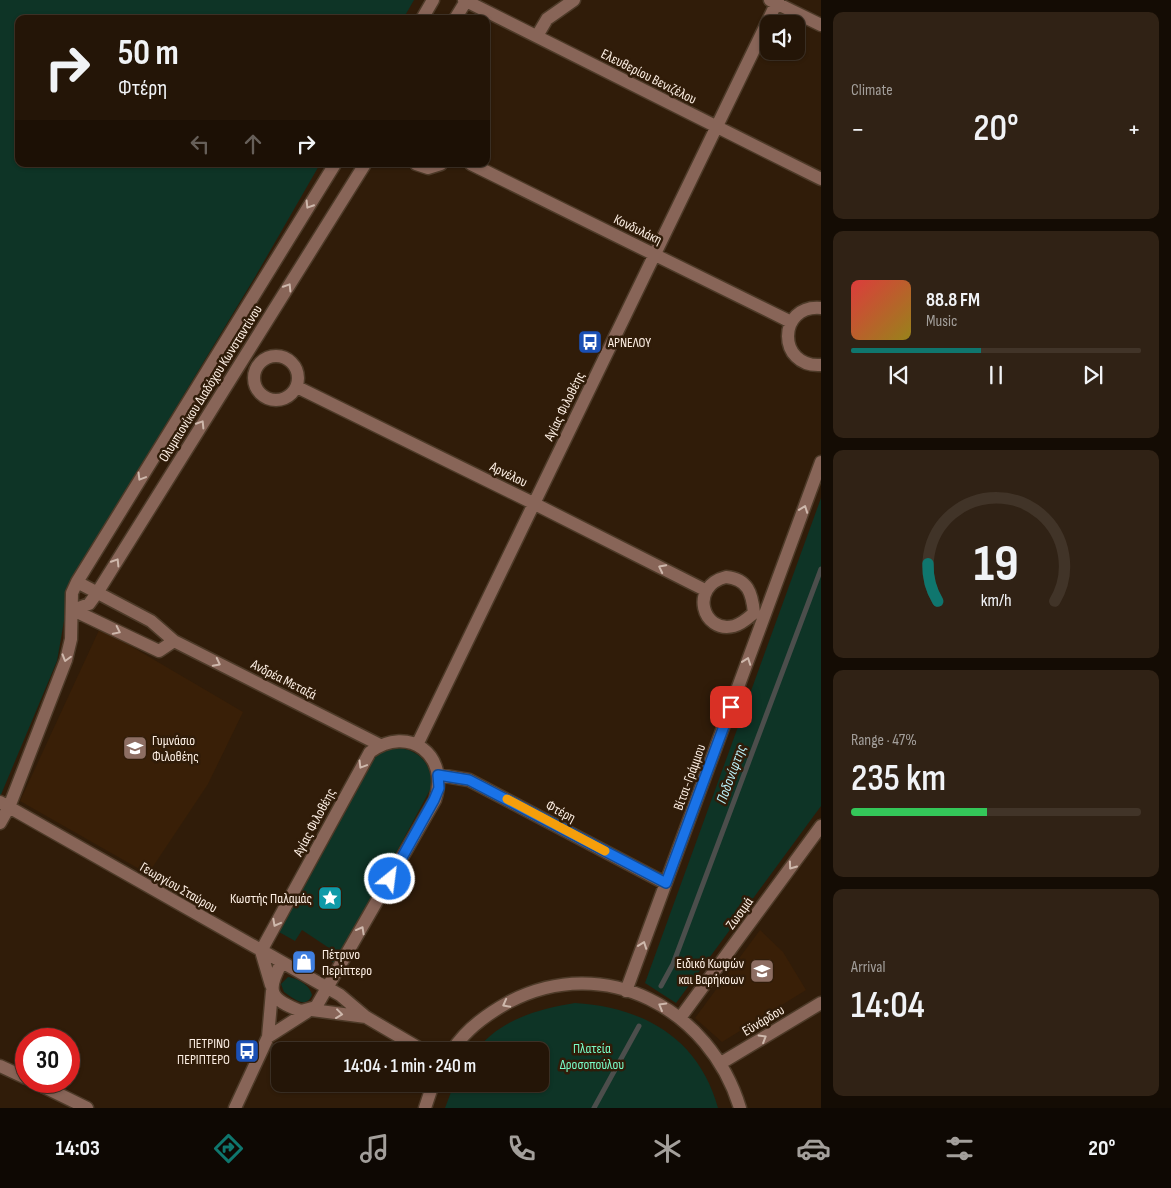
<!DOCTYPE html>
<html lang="en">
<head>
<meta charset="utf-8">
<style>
	:root { --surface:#241507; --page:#302215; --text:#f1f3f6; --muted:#a39f9b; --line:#413428; --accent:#0f766e }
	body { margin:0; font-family:"Sofia Sans Condensed",sans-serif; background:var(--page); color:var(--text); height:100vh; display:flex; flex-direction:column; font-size:19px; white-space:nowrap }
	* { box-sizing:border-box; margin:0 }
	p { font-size:16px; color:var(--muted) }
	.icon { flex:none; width:28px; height:28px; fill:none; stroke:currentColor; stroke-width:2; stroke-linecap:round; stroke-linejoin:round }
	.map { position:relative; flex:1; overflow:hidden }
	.drawer { display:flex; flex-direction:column; gap:12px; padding:12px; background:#140c04; width:350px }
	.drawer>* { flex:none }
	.guide { position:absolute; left:15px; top:15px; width:475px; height:152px; border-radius:10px; box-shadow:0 1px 4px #0004,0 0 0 1px var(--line); background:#241507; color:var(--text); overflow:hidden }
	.tools { position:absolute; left:760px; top:15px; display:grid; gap:10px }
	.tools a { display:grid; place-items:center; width:45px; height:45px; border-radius:10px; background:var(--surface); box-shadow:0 1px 4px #0004,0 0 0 1px var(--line); font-size:25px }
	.speed { position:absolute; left:15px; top:1028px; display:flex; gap:10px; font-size:25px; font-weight:700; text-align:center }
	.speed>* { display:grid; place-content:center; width:65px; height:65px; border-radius:50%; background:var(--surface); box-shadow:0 1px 4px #0004,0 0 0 1px var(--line); line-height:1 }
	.speed .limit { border:8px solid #d22; background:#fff; color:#111 }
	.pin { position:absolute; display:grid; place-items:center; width:42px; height:42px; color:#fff; margin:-21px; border-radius:10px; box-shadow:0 2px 8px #0006 }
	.me { position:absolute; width:55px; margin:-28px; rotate:29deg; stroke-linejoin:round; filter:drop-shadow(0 0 4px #0008) }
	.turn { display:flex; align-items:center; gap:18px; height:105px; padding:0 20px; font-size:22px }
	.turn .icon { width:65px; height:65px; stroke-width:2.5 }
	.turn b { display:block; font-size:35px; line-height:42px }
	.lanes { display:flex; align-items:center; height:48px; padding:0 20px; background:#0003; justify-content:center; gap:25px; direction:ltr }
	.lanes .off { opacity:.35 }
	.big { font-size:38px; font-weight:600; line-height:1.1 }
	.drawer .widget { flex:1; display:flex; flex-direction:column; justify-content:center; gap:8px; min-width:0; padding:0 18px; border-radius:10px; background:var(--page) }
	.drawer .dial { align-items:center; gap:0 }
	.dial svg { height:130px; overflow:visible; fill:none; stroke:var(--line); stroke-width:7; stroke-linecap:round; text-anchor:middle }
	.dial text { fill:var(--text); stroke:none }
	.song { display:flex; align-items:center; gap:15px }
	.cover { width:60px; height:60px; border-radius:8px; background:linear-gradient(135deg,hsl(0 70% 55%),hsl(50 70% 35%)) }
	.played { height:5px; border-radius:2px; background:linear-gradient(90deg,var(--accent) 45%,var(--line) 45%) }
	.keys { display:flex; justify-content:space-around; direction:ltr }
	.heat { display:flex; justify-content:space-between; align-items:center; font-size:28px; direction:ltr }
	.charge { height:8px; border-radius:4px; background:linear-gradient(90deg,#34c759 47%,var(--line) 0) }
	.trip { position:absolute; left:271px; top:1042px; width:278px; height:50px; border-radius:10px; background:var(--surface); box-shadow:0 1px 4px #0004,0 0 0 1px var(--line); font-weight:600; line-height:50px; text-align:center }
	.tab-bar { display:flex; height:80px; justify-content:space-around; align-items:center; background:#0e0803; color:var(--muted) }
	.tab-bar .icon { width:35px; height:35px }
	.tab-bar .current { color:var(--accent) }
	.tab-bar b { font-size:22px; color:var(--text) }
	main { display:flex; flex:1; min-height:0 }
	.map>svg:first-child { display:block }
	.built { fill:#391f07 }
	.green { fill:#0e3426 }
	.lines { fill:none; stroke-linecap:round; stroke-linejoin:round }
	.stream { stroke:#4c4e4c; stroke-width:5 }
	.minor-casing { stroke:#4d3a28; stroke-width:15 }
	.minor { stroke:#886558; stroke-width:12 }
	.oneway { stroke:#ceb8ac }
	.route-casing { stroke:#114b97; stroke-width:12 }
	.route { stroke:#1a73e8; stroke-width:9 }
	.slow { stroke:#f59e0b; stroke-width:9 }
	.labels { text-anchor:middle; stroke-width:5; stroke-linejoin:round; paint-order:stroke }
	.street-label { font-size:14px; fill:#fdefe4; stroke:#301c09 }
	.poi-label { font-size:14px; fill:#fdefe4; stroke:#301c09; text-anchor:start }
	.park-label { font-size:14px; fill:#79fdc8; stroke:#301c09 }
	.water-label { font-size:15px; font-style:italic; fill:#b9eff8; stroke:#301c09 }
</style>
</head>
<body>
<main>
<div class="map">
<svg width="821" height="1108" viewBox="0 0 821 1108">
	<rect width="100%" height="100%" fill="#301c09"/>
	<path class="built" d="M100 628 243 712 208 784 148 874 20 801Z
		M760 930 783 952 806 990 722 1042 695 1018Z"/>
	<path class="green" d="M0 0H414L403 19H19V164H320L255 277 71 581 57 661 0 797Z
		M821 498V806L676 1003 645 983Z
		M392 748C417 747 433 762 431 788L336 964 324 957 329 948 302 930 295 941 279 932 373 759 381 752Z
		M288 977C297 978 310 985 312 995 306 1010 293 998 284 992L281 984Z
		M575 1003C643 1007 699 1038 718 1108H445L454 1084H540V1051H476C499 1020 538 1009 575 1003Z"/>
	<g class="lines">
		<path class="stream" d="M661 986 673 964 821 569
			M594 1108 639 1026"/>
		<defs>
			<path id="minor" d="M464 0 821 179
				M770 0 821 25
				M422 19 433 0
				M455 19 466 1
				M537 36 547 19 574 0
				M416 164 428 168 441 164
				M471 164 791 322
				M821 308C777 304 777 368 821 365
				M254 378a22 22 0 1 1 44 0a22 22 0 1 1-44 0Z
				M297 387 533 503 705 590
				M726 577C748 579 752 593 754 613 748 618 742 624 734 626 702 634 689 586 726 577Z
				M77 582 151 621 174 641 380 745
				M73 610 89 604 97 593 365 164
				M73 610 159 651 174 641
				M417 745 778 0
				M439 775 469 780 665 883
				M0 802 340 995 366 1017 424 1051
				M0 823 9 807 66 660 71 639 72 593 77 582 335 164
				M261 951 370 752C409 724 450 755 435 800L316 1007 301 1011C269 999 266 991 282 962
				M261 951 271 985
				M272 991 268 1037 307 1012
				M626 991 821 462
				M312 1010 366 1017
				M680 1018 821 826
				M452 1051C465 1030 487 1014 509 1002 605 952 710 1009 740 1108
				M721 1063 821 1003
				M0 1066 26 1078
				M32 1081 87 1108
				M235 1108 268 1037
				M425 1108 433 1084"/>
		</defs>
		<use href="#minor" class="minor-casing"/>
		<use href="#minor" class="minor"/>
	</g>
	<defs><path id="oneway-chevron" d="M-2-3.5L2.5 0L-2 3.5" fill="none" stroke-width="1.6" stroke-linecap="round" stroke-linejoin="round" transform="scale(1.25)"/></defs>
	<g class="oneway">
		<use href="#oneway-chevron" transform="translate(309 205) rotate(122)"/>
		<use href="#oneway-chevron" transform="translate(288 287) rotate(-58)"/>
		<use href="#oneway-chevron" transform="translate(201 424) rotate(-58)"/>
		<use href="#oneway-chevron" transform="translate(141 477) rotate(121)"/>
		<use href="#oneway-chevron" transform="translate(804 509) rotate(-70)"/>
		<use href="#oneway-chevron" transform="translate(116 562) rotate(-58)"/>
		<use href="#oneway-chevron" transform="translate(662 568) rotate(-153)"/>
		<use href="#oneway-chevron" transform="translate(117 631) rotate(26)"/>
		<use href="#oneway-chevron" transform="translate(66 658) rotate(106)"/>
		<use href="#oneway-chevron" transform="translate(747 661) rotate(-70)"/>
		<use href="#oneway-chevron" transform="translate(217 663) rotate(27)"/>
		<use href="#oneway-chevron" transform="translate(362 765) rotate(121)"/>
		<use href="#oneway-chevron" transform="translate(792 866) rotate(126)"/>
		<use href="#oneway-chevron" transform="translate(276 923) rotate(118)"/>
		<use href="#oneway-chevron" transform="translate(361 930) rotate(-61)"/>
		<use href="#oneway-chevron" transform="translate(643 945) rotate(-70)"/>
		<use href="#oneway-chevron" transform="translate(506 1004) rotate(152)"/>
		<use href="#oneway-chevron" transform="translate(662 1006) rotate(-150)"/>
		<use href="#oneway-chevron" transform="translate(339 1014) rotate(7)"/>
		<use href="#oneway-chevron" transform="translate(763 1038) rotate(-31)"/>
	</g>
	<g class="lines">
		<defs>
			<path id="route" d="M390 879 434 800 439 788 438 775 469 780 666 883 731 707"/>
		</defs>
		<use href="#route" class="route-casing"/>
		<use href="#route" class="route"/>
		<path class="slow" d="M507 799 605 851"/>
	</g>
	<defs>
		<symbol id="bus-square" viewBox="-11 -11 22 22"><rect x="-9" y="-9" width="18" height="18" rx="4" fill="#1a4fb4" stroke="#301c09"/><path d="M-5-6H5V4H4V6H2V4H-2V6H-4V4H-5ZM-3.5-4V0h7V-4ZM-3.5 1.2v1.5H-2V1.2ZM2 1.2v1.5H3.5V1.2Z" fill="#fff"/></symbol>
		<symbol id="school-square" viewBox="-11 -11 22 22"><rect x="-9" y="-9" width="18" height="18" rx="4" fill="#8d6e63" stroke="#301c09"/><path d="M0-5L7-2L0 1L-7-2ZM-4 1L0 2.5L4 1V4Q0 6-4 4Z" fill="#fff"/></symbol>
		<symbol id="sight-square" viewBox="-11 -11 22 22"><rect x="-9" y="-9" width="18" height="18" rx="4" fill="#0f9aa8" stroke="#301c09"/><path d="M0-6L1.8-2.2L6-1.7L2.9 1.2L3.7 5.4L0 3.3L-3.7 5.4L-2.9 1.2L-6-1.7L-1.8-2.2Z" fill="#fff"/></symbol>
		<symbol id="shop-square" viewBox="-11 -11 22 22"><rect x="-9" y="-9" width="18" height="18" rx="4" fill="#3f7fe0" stroke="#301c09"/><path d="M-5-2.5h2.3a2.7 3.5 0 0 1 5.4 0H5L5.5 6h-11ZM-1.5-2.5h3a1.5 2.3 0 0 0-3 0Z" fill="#fff"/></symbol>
	</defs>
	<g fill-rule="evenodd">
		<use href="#bus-square" x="576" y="328" width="28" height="28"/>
		<use href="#school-square" x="121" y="734" width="28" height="28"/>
		<use href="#sight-square" x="316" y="884" width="28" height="28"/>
		<use href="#shop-square" x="290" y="948" width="28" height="28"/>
		<use href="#school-square" x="748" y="957" width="28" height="28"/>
		<use href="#bus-square" x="233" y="1037" width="28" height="28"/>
	</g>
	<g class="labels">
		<g class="street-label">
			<text transform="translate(649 76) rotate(27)" y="5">Ελευθερίου Βενιζέλου</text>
			<text transform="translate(638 229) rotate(26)" y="5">Κονδυλάκη</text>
			<text transform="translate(210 383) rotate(-58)" y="5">Ολυμπιονίκου Διαδόχου Κωνσταντίνου</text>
			<text transform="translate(564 406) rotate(-64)" y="5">Αγίας Φιλοθέης</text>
			<text transform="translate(509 474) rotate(26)" y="5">Αρνέλου</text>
			<text transform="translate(284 679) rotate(27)" y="5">Ανδρέα Μεταξά</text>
			<text transform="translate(689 777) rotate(-70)" y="5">Βίτσι-Γράμμου</text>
			<text transform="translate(561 811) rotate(28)" y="5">Φτέρη</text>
			<text transform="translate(314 822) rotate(-62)" y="5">Αγίας Φιλοθέης</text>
			<text transform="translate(179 887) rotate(30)" y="5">Γεωργίου Σταύρου</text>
			<text transform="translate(739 913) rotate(-54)" y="5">Ζωσιμά</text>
			<text transform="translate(763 1020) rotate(-31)" y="5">Εϋνάρδου</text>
		</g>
		<g class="poi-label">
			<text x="608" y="347">ΑΡΝΕΛΟΥ</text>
			<text x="152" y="745">Γυμνάσιο<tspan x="152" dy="16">Φιλοθέης</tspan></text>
			<text x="312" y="903" text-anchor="end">Κωστής Παλαμάς</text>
			<text x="322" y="959">Πέτρινο<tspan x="322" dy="16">Περίπτερο</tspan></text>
			<text x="744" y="968" text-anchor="end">Ειδικό Κωφών<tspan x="744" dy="16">και Βαρήκοων</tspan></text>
			<text x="230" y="1048" text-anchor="end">ΠΕΤΡΙΝΟ<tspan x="230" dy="16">ΠΕΡΙΠΤΕΡΟ</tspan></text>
		</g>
		<g class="park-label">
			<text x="592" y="1053">Πλατεία<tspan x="592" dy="16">Δροσοπούλου</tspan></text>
		</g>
		<g class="water-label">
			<text transform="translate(731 774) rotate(-70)" y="5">Ποδονίφτης</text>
		</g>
	</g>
</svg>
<div class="tools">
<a><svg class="icon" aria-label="sound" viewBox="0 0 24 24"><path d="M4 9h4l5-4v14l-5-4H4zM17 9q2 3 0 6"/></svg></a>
</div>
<div class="speed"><div class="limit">30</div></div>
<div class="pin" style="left:731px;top:707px;background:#d93025"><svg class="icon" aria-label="arrive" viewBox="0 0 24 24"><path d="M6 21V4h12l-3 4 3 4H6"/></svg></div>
<svg class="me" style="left:390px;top:879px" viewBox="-20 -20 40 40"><circle r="17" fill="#1a73e8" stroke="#fff" stroke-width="3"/><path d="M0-11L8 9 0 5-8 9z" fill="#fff"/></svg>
<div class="trip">14:04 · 1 min · 240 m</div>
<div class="guide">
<div class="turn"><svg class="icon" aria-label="right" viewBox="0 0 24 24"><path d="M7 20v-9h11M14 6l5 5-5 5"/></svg><div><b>50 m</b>Φτέρη</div></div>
<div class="lanes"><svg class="icon off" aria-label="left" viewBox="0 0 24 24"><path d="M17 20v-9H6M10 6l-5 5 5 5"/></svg><svg class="icon off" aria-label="ahead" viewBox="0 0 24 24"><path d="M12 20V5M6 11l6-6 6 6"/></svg><svg class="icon" aria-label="right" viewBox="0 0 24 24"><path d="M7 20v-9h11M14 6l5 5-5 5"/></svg></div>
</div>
</div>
<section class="drawer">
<div class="widget"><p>Climate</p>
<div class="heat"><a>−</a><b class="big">20°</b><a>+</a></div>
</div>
<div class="widget">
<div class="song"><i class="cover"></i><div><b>88.8 FM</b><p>Music</p></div></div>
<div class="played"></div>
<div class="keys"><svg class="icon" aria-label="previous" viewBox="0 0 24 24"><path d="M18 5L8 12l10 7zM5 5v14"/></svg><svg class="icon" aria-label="pause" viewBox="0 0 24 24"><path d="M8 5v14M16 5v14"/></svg><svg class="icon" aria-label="next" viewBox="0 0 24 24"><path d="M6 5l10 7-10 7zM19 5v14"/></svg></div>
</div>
<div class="widget dial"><svg viewBox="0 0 100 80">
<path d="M14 69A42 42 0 1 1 86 69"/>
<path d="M14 69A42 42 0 0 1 8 46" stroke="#0f766e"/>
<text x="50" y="56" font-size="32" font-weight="700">19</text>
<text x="50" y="72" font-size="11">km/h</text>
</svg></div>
<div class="widget"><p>Range · 47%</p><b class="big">235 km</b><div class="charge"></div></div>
<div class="widget"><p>Arrival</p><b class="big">14:04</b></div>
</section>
</main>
<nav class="tab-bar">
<b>14:03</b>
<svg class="icon current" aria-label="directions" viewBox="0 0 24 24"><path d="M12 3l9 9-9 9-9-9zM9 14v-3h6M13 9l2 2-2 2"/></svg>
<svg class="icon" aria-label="music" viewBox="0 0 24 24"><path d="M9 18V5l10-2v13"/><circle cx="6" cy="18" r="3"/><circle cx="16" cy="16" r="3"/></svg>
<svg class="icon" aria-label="phone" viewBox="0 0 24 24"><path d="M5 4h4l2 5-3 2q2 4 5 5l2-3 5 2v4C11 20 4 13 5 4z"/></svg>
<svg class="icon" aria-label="climate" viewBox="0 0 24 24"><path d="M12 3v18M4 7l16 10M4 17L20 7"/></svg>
<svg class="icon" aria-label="car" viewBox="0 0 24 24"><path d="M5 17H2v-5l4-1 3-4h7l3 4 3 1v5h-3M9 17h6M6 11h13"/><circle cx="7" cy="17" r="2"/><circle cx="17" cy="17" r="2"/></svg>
<svg class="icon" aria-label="filters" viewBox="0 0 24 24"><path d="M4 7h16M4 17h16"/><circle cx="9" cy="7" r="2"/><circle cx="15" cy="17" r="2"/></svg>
<b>20°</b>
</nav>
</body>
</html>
